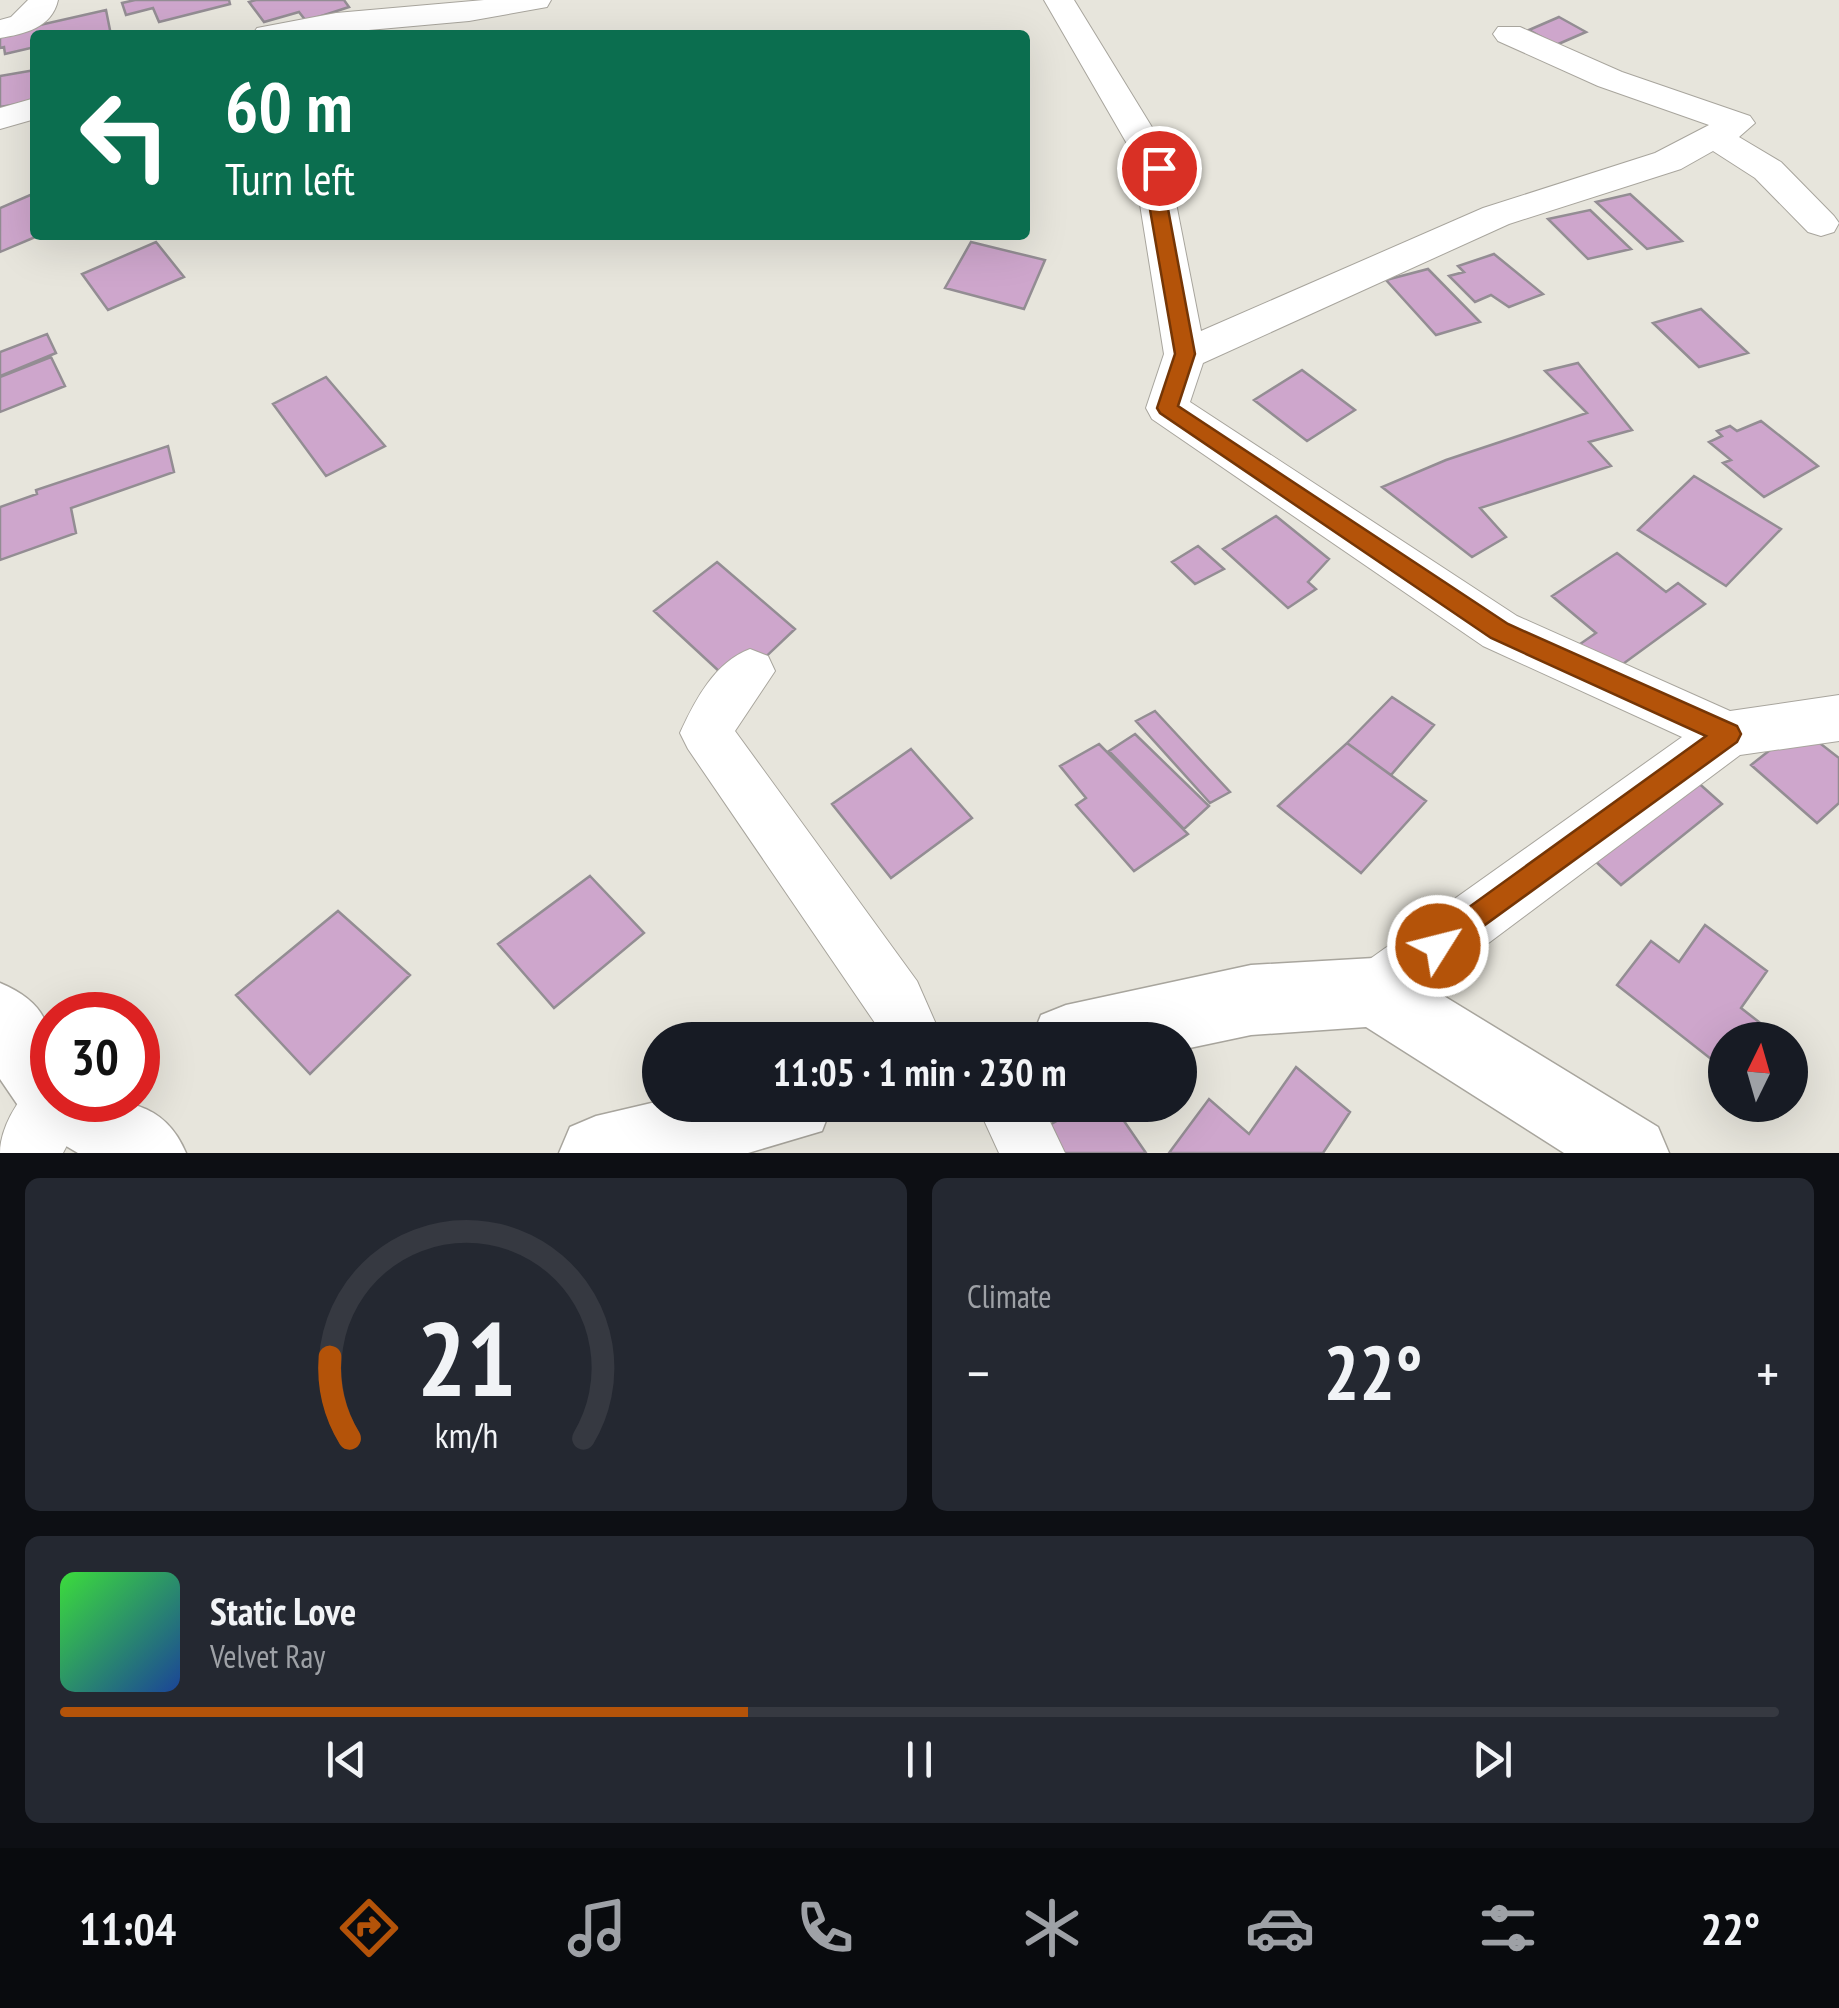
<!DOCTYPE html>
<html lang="en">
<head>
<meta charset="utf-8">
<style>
	:root { --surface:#171b24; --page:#242831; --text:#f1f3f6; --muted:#9ea1a6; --line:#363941; --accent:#b45309 }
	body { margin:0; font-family:"PT Sans Narrow",sans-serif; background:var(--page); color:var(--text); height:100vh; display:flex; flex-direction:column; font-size:38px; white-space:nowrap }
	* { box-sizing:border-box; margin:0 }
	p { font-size:32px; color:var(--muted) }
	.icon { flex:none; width:55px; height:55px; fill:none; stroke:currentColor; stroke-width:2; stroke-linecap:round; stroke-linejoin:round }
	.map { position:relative; height:1153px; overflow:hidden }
	.drawer { display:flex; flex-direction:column; gap:25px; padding:25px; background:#0d0f14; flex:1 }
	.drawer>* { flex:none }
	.banner { position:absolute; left:30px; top:30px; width:1000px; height:210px; border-radius:10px; box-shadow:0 10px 40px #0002; background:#0b6e4f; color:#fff; overflow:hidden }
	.needle { width:65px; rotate:5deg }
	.buttons { position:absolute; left:1708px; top:1022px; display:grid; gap:20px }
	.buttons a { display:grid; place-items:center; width:100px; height:100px; border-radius:50%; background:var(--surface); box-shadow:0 10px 40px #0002; font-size:50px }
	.speed { position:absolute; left:30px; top:992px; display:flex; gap:20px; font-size:50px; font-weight:700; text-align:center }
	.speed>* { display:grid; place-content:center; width:130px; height:130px; border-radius:50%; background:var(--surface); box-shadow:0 10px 40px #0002; line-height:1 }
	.speed .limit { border:15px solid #d22; background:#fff; color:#111 }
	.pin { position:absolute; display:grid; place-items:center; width:85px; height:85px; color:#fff; margin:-42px; border:5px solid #fff; border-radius:50%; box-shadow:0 2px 10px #0007 }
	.me { position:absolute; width:110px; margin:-55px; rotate:54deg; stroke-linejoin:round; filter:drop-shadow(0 0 8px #0008) }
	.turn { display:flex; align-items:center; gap:35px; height:210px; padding:0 30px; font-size:45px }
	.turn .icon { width:130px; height:130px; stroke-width:2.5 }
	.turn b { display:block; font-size:70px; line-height:85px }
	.big { font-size:75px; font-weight:700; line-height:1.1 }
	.drawer .card { flex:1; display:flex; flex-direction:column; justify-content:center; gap:15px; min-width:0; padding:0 35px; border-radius:15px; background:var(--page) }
	.drawer .dial { align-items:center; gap:0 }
	.dial svg { height:260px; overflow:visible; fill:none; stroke:var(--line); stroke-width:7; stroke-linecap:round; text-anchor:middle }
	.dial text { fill:var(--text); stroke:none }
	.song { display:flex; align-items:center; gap:30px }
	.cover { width:120px; height:120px; border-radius:15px; background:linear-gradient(135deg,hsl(120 70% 55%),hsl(220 70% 35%)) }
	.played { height:10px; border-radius:5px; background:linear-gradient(90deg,var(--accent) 40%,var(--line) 40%) }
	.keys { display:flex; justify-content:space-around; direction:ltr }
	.heat { display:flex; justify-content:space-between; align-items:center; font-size:55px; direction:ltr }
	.drawer .tiles { flex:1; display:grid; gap:25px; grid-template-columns:1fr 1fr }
	.card:last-child { grid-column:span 2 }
	.trip { position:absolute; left:642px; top:1022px; width:555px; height:100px; border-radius:50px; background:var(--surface); box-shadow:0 10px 40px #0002; font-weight:700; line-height:100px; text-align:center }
	.menu { display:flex; height:160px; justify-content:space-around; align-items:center; background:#090b0e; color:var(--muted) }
	.menu .icon { width:70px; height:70px }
	.menu .selected { color:var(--accent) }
	.menu b { font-size:45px; color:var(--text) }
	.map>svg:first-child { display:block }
	.building { fill:#cea6cc; stroke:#938d93; stroke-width:2.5 }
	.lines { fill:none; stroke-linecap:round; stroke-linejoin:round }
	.street-casing { stroke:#a8a59d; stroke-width:2 }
	.secondary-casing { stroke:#a8a59d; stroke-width:3 }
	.street { fill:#fff; fill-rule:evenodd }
	.secondary { fill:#fff; fill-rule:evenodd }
	.route { fill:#b45309; stroke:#753606; stroke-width:2.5 }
</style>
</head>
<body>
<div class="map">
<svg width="1839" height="1153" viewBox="0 0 1839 1153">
	<rect width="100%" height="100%" fill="#e7e5dc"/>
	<path class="building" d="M135 0H229L230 4 159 22 153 8 126 15 122 3Z
		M256 0H344L349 7 306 21 299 12 264 22 249 2Z
		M106 10 111 35H35V47L5 54 4 47 0 48V34Z
		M1559 17 1586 32 1556 45 1529 30Z
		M35 70V101L0 107V76Z
		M35 193V235H40L0 252V208Z
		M1630 194 1682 241 1647 249 1596 202Z
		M1590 210 1631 249 1588 259 1548 219Z
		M156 242 184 277 108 310 82 274Z
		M971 242 1045 260 1024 309 945 288Z
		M1494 254 1543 294 1509 307 1491 295 1475 302 1449 276 1464 272 1458 266Z
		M1428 269 1480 322 1436 335 1386 280Z
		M1701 309 1748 353 1699 367 1653 323Z
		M47 334 56 353 0 376V352Z
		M51 357 65 386 0 412V377Z
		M1578 363 1632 430 1589 442 1611 466 1480 508 1506 537 1472 557 1382 487 1446 460 1587 413 1545 371Z
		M1302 370 1355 410 1307 441 1254 400Z
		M326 377 385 446 326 476 273 404Z
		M1761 421 1818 466 1764 497 1723 463 1731 460 1709 442 1722 436 1717 431 1730 426 1737 431Z
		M168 446 174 472 71 508 76 533 0 560V507L37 494 36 490Z
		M1694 476 1781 529 1726 586 1638 530Z
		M1276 516 1329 559 1308 582 1316 589 1288 608 1223 549Z
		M1198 546 1224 569 1195 584 1172 562Z
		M1617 553 1666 592 1678 583 1705 604 1612 672 1580 644 1596 633 1552 596Z
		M717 562 795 629 735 686 654 611Z
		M1392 697 1434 725 1391 775 1347 743Z
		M1155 711 1230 792 1210 803 1136 721Z
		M1799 727 1839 758V803L1817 823 1751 765Z
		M1135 734 1209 806 1184 829 1109 751Z
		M1347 743 1426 801 1361 873 1278 806Z
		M1099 744 1188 834 1134 871 1076 805 1086 798 1060 766Z
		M911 749 972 818 891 878 832 804Z
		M1694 779 1722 804 1621 885 1593 859Z
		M590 876 644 933 554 1008 498 944Z
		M338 911 410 975 310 1074 236 995Z
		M1705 925 1767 971 1741 1008 1782 1040H1725V1070L1617 985 1651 941 1679 962Z
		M1296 1067 1350 1112 1323 1153H1169L1209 1099 1249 1134Z
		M1085 1105H1113L1146 1153H1052L1039 1131Z"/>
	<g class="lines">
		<defs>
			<path id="street" d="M28 0H58C52 28 24 34 0 38V20L11 17Z
				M484 0H551L547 7 469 21 313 35H252L257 28 336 13Z
				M1044 0H1074L1177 168 1175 198 1201 331 1483 208 1655 153 1709 125 1598 86 1498 41 1493 34 1498 27H1520L1622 72 1750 116 1755 123 1739 137 1781 162 1834 216 1839 223 1834 232 1821 236 1808 232 1755 178 1713 151 1681 169 1509 224 1203 363 1190 402 1517 616 1730 711 1839 695V741L1740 755 1395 1013 1374 1022 1353 1013 1344 992 1353 971 1682 737 1483 646 1152 419 1146 408 1164 354 1139 198 1141 168Z
				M35 98V119L0 129V108Z
				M750 649 768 656 775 671 735 731 917 981 943 1040H882L875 1023 688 749 680 733C695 700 715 662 750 649Z
				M52 1072V1100L90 1101 63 1153H0C0 1124 26 1083 52 1072Z
				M977 1105H1042L1065 1153H999Z"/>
			<path id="secondary" d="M1374 958 1398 968 1658 1127 1669 1153H1564L1366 1027 1251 1035 1180 1050V1040H1031L1041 1015 1066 1005 1251 965Z
				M0 983C60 1008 52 1044 52 1100 109 1100 161 1093 186 1153H78L32 1126 0 1079Z
				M660 1101V1105H832L822 1131 748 1153H559L570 1127 596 1116Z"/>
		</defs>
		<use href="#street" class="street-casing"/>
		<use href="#secondary" class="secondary-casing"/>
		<use href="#street" class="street"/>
		<use href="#secondary" class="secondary"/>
	</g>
	<path class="route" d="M1159 163 1167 168 1166 198 1195 354 1178 406 1508 624 1737 726 1741 734 1737 742 1438 959 1429 955 1425 946 1429 936 1706 736 1491 638 1160 413 1157 408 1175 354 1148 198 1150 168Z"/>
</svg>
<div class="buttons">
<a><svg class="needle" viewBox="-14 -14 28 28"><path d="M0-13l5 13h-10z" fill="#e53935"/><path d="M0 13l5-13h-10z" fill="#9ea1a6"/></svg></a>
</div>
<div class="speed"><div class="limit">30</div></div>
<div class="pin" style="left:1159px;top:168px;background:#d93025"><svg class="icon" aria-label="arrive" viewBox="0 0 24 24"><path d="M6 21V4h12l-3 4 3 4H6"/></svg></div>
<svg class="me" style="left:1438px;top:946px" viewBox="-20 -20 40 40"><circle r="17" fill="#b45309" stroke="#fff" stroke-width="3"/><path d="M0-11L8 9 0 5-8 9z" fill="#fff"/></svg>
<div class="trip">11:05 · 1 min · 230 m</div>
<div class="banner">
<div class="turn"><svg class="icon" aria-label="left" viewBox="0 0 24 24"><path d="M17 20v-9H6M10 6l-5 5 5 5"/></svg><div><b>60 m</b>Turn left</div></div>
</div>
</div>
<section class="drawer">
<div class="tiles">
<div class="card dial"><svg viewBox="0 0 100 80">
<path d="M14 69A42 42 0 1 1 86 69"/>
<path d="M14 69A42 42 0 0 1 8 44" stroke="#b45309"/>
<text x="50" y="56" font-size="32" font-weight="700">21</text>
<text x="50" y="72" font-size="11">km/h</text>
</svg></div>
<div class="card"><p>Climate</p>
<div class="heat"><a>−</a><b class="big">22°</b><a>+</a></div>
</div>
<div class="card">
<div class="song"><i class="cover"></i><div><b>Static Love</b><p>Velvet Ray</p></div></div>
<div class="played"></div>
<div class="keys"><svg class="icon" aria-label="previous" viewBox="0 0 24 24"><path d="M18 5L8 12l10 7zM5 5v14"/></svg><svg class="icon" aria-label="pause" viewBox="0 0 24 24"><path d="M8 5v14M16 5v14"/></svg><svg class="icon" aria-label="next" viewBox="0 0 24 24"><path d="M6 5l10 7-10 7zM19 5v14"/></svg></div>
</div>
</div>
</section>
<nav class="menu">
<b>11:04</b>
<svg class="icon selected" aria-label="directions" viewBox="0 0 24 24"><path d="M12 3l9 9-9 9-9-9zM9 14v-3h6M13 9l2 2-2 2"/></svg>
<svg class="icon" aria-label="music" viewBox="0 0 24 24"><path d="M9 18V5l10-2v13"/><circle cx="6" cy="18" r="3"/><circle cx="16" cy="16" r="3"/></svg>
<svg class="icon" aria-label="phone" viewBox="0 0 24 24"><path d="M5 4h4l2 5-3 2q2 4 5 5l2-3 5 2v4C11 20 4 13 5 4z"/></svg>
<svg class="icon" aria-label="climate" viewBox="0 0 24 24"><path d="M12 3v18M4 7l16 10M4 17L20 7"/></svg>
<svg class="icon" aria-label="car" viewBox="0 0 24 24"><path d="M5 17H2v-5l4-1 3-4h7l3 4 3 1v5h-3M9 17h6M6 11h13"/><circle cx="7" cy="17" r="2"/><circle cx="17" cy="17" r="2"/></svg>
<svg class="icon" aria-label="filters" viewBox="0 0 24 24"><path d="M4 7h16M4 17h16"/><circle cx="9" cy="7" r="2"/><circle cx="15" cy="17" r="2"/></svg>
<b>22°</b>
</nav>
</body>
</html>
